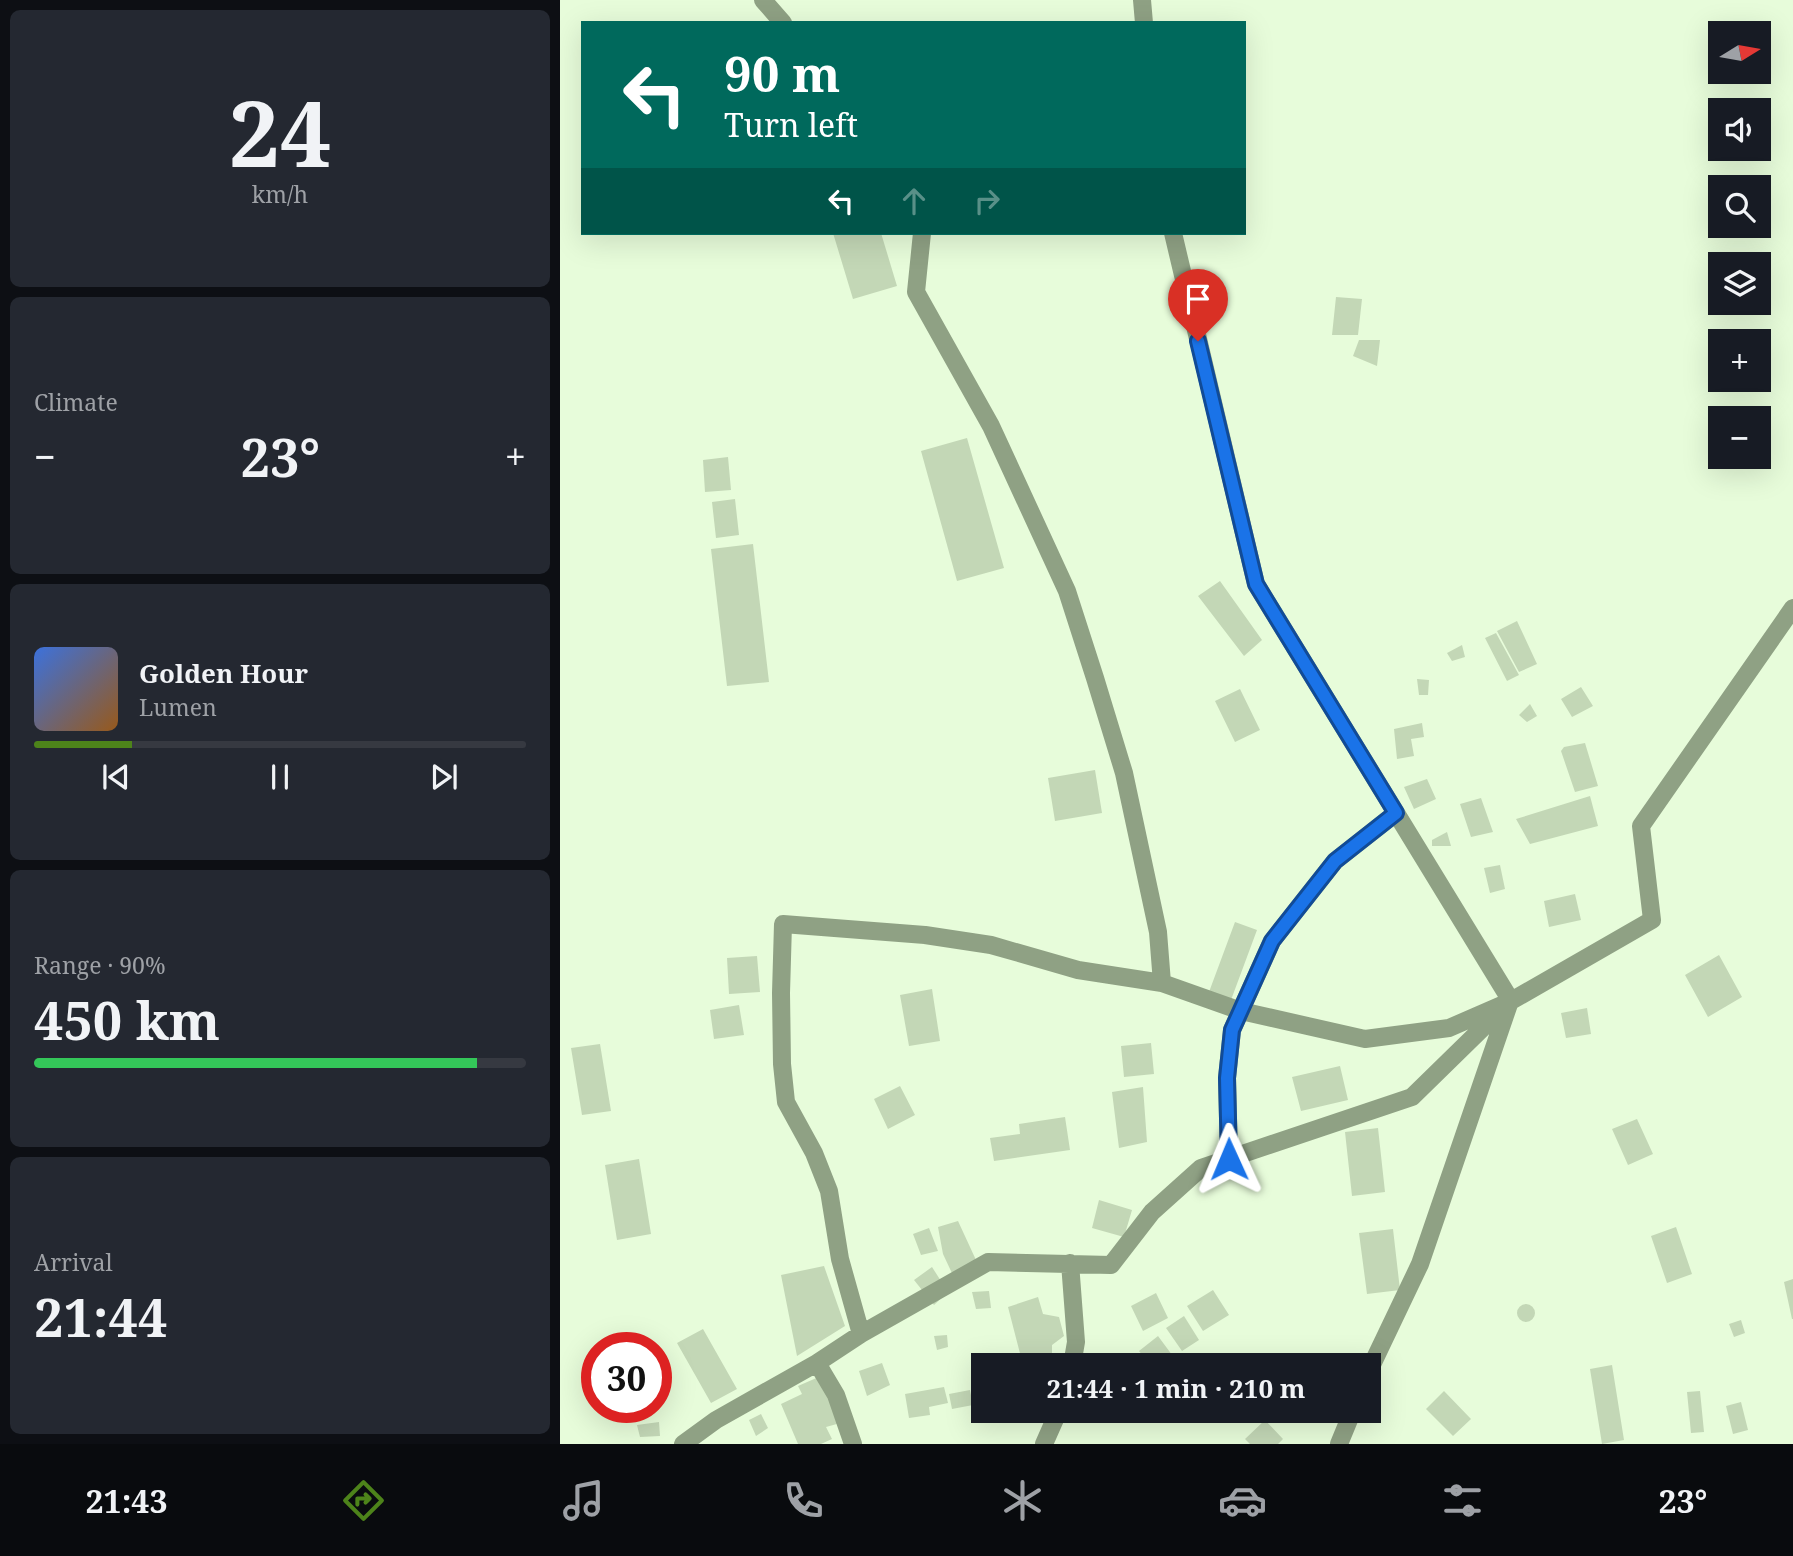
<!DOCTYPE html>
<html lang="en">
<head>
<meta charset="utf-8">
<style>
	:root { --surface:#171b24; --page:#242831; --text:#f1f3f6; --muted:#9ea1a6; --line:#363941; --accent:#4d831a }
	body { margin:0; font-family:"Noto Serif",serif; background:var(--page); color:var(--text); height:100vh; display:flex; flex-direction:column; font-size:26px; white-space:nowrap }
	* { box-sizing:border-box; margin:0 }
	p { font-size:23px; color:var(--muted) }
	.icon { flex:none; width:38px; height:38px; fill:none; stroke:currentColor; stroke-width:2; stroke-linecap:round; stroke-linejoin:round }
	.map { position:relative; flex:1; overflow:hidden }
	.sheet { display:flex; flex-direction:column; gap:10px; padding:10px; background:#0d0f14; width:560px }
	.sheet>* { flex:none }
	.hud { position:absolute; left:21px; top:21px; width:665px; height:214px; border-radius:0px; box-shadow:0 7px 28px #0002; background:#00695c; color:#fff; overflow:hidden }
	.needle { width:46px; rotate:79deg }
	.fabs { position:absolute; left:1148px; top:21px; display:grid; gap:14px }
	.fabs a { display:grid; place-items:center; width:63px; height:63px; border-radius:0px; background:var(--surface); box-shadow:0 7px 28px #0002; font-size:35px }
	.speed { position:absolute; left:21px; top:1332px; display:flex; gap:14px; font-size:35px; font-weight:700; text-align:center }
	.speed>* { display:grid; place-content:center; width:91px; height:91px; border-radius:50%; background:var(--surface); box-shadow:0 7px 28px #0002; line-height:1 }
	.speed .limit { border:10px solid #d22; background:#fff; color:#111 }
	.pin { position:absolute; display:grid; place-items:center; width:60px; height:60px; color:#fff; margin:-72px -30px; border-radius:50% 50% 50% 0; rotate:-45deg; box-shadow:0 0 7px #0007 }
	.pin .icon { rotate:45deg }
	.me { position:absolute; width:77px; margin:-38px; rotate:359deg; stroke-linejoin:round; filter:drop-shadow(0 0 5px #0008) }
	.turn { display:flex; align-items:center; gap:24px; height:147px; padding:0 28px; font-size:32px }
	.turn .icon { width:91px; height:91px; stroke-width:2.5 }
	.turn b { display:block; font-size:49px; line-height:60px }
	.lanes { display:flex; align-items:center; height:66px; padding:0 28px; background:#0003; justify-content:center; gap:35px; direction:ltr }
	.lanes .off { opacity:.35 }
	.big { font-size:52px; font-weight:700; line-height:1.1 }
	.sheet .widget { flex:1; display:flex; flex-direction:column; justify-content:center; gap:10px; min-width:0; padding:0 24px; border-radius:10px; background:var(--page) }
	.sheet .dial { align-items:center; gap:0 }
	.dial b { font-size:91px; line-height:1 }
	.song { display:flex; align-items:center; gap:21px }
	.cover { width:84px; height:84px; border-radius:10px; background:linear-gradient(135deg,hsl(220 70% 55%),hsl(30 70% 35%)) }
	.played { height:7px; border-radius:4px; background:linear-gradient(90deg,var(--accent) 20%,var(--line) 20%) }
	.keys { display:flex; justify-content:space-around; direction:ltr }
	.heat { display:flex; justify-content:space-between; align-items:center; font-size:38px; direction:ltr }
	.charge { height:10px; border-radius:5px; background:linear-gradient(90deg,#34c759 90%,var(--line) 0) }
	.trip { position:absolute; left:411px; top:1353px; width:410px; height:70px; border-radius:0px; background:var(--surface); box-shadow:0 7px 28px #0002; font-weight:700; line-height:70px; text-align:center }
	.tab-bar { display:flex; height:112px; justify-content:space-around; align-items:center; background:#090b0e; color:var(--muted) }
	.tab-bar .icon { width:49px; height:49px }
	.tab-bar .on { color:var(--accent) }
	.tab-bar b { font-size:32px; color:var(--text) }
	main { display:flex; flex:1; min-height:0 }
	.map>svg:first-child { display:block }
	.building { fill:#c3d7b6 }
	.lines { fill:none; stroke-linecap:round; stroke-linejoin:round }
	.minor { stroke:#8fa184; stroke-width:18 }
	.route-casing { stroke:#114b97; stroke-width:18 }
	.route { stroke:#1a73e8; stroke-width:12 }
</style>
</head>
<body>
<main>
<section class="sheet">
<div class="widget dial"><b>24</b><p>km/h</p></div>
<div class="widget"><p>Climate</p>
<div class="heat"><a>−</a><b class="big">23°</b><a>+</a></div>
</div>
<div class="widget">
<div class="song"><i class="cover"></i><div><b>Golden Hour</b><p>Lumen</p></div></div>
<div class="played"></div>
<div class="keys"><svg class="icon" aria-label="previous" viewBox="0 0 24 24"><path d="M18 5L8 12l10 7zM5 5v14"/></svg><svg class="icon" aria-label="pause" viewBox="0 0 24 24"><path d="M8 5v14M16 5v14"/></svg><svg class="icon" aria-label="next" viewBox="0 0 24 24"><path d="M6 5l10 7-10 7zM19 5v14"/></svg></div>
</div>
<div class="widget"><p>Range · 90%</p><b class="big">450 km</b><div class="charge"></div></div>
<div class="widget"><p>Arrival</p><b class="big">21:44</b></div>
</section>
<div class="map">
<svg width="1233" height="1444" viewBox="0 0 1233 1444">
	<rect width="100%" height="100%" fill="#e7fcda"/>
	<path class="building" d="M273 233H321L337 286 293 299Z
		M776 297 802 299 798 335H772Z
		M799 340H820L817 366 793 356Z
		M407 438 444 568 397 581 361 451Z
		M168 457 171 490 145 492 143 460Z
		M175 499 179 535 156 538 152 502Z
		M193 544 209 682 167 686 151 549Z
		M660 581 702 640 684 656 638 596Z
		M957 621 977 664 959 672 937 631Z
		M936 633 959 675 947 681 925 638Z
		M902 645 905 657 892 661 887 653Z
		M857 679 869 680 868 695H859Z
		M1021 687 1033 706 1012 717 1001 699Z
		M680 689 700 730 675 742 655 701Z
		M970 704 977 716 967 722 959 715Z
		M862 723 864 737 851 739 854 756 837 759 834 729Z
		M1025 743 1038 786 1015 792 1001 751 1004 747Z
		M535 770 542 813 495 821 488 778Z
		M867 779 876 799 854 809 844 787Z
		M1030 796 1038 826 970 844 956 819Z
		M921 798 933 832 911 837 900 804Z
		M887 832 891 846H872V840Z
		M940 865 945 889 930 893 924 868Z
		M1015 894 1021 920 989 927 984 901Z
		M675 922 697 930 671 1000 649 992Z
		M1159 955 1182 997 1148 1017 1125 975Z
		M197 956 200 992 169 994 167 958Z
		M372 989 380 1041 349 1046 340 995Z
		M179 1005 184 1035 154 1039 150 1010Z
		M1027 1008 1031 1034 1006 1038 1001 1013Z
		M591 1043 594 1074 564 1077 561 1046Z
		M40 1044 51 1111 22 1115 11 1048Z
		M780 1066 788 1100 741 1111 732 1077Z
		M340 1086 355 1115 328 1129 314 1099Z
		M583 1087 587 1142 559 1148 552 1092Z
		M505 1117 510 1150 434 1161 430 1138 460 1134 459 1124Z
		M1077 1119 1093 1154 1068 1165 1052 1129Z
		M818 1128 825 1192 792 1196 785 1132Z
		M79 1159 91 1234 57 1240 45 1165Z
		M539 1200 572 1210 564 1237 532 1228Z
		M398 1221 422 1273 398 1286 383 1254 378 1227Z
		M1116 1227 1132 1274 1107 1283 1091 1236Z
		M369 1228 378 1251 361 1255 353 1234Z
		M833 1229 840 1290 807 1294 799 1233Z
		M264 1266 285 1326 237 1356 221 1275Z
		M372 1267 388 1292 374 1305 354 1280Z
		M1233 1279V1319H1232L1224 1282Z
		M653 1290 669 1315 643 1331 627 1306Z
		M429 1291 431 1308 416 1309 412 1292Z
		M596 1293 608 1318 583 1331 571 1306Z
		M478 1297 483 1314 499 1317 504 1336 492 1345V1362L483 1365H463L448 1307Z
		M957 1313a9 9 0 1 1 18 0a9 9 0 1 1-18 0Z
		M624 1316 639 1340 622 1351 606 1328Z
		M1181 1320 1185 1333 1174 1337 1169 1324Z
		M143 1329 177 1389 151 1403 117 1343Z
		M387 1335 388 1347 377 1350 374 1336Z
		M598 1336 618 1363 615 1365H590L579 1351Z
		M322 1363 330 1385 307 1396 299 1371Z
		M1052 1365 1064 1440 1042 1444 1030 1369Z
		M261 1376 284 1422 266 1427 272 1439 261 1444H238L221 1404 242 1394 238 1386Z
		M384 1387 388 1403 369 1407 370 1415 349 1418 345 1394Z
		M410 1390 413 1405 392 1409 389 1394Z
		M884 1391 911 1419 893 1436 866 1409Z
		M1140 1391 1144 1432 1131 1433 1127 1392Z
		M1181 1402 1188 1430 1173 1434 1166 1406Z
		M201 1414 208 1428 196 1436 189 1420Z
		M705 1420 723 1439 718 1444H690L685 1439Z
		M99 1422 100 1436 80 1437 77 1425Z"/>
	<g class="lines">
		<path class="minor" d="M203 0 223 23
			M582 0 584 23
			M613 233 696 584 951 1001
			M602 983 681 1011 805 1039 889 1028 951 1001 1092 920 1081 826 1233 608
			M669 1159 667 1078 672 1030 712 941 775 861 836 813
			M510 1263 516 1342 512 1365
			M301 1334 428 1262 551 1265 592 1212 641 1168 852 1097 943 1008
			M257 1363 301 1334 280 1259 269 1191 254 1153 226 1102 222 1064 221 993 223 924 365 935 431 945 518 970 602 983 598 932 564 773 535 678 507 591 431 426 356 292 362 233
			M808 1373 860 1264 949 1004
			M123 1444 156 1420 257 1363 276 1395 293 1444
			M484 1444 499 1410
			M779 1444 793 1410"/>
	</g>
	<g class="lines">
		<defs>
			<path id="route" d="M638 341 696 584 836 813 775 861 712 941 672 1030 667 1078 669 1159"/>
		</defs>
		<use href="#route" class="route-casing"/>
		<use href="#route" class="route"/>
	</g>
</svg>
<div class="fabs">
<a><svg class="needle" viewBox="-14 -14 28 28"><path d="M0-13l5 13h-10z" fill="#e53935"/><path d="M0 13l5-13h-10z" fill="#9ea1a6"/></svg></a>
<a><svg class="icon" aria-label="sound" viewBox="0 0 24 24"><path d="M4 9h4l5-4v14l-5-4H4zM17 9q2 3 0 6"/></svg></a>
<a><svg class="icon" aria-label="search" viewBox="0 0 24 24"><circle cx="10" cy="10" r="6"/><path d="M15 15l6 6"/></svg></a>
<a><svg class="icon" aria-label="layers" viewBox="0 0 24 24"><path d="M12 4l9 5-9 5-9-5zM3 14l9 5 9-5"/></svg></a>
<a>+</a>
<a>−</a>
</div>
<div class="speed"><div class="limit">30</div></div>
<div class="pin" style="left:638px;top:341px;background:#d93025"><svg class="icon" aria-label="arrive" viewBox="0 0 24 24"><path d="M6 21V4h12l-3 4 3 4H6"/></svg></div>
<svg class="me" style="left:669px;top:1159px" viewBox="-20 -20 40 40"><path d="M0-17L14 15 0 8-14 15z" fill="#1a73e8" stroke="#fff" stroke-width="4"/></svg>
<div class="trip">21:44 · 1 min · 210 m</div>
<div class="hud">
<div class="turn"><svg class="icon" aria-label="left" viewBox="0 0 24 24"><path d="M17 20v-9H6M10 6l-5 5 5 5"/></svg><div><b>90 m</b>Turn left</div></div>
<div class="lanes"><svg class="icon" aria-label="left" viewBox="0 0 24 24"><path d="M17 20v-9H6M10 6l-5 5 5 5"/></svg><svg class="icon off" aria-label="ahead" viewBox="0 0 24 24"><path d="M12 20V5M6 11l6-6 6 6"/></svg><svg class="icon off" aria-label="right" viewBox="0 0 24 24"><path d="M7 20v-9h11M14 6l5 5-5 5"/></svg></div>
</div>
</div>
</main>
<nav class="tab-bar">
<b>21:43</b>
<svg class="icon on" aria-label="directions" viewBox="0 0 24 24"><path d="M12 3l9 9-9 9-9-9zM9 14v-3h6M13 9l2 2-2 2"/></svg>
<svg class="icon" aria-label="music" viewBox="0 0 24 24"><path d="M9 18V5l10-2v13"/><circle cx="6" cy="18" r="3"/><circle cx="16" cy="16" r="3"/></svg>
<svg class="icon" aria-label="phone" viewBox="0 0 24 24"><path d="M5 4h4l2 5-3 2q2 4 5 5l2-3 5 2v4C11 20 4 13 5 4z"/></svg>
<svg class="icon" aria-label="climate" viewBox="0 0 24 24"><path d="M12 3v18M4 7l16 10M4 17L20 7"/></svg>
<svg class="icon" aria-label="car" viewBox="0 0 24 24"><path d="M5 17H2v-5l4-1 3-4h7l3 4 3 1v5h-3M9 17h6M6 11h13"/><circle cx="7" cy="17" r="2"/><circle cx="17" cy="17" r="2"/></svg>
<svg class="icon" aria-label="filters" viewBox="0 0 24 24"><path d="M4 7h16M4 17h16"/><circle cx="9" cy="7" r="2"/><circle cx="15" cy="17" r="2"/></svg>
<b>23°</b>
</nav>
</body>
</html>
